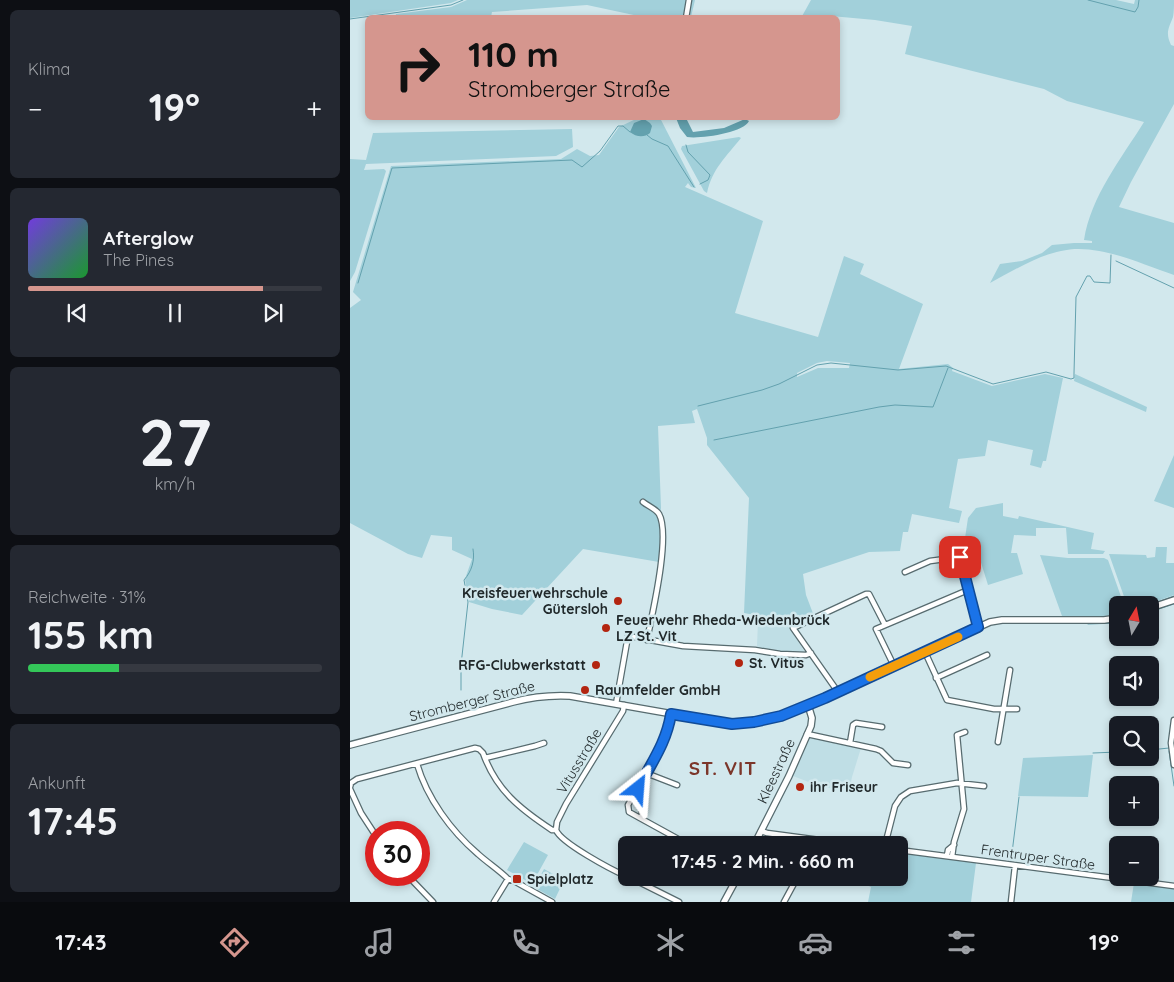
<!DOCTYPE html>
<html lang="de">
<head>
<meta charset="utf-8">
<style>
	:root { --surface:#171b24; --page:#242831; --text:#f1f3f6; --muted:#9ea1a6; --line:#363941; --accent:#d5968e }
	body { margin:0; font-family:Quicksand,sans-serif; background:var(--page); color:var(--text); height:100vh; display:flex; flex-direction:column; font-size:19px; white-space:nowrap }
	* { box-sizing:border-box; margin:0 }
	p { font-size:16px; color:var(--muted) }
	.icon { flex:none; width:28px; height:28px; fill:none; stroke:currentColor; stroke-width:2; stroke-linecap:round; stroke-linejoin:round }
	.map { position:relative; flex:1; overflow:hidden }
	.side { display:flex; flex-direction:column; gap:10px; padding:10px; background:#0d0f14; width:350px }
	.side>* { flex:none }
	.banner { position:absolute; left:15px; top:15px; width:475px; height:105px; border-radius:8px; box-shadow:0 2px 8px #0003; background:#d5968e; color:#111; overflow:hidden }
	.needle { width:32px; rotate:10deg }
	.controls { position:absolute; left:759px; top:596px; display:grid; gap:10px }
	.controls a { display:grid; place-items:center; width:50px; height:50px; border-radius:8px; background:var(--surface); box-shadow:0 2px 8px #0003; font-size:25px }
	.speed { position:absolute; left:15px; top:821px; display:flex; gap:10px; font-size:25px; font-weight:700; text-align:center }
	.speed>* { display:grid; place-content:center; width:65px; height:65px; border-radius:50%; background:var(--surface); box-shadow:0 2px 8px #0003; line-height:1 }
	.speed .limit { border:8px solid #d22; background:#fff; color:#111 }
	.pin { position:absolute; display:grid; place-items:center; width:42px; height:42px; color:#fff; margin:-21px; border-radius:10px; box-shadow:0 2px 8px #0006 }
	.me { position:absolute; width:55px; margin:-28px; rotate:28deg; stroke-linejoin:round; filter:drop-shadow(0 0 4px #0008) }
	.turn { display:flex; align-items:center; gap:18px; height:105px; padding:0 20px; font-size:22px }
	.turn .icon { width:65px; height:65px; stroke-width:2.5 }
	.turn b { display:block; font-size:35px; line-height:42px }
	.big { font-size:38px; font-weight:700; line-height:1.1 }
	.side .widget { flex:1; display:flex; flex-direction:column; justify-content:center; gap:8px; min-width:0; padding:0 18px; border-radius:8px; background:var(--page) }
	.side .dial { align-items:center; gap:0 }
	.dial b { font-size:65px; line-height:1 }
	.song { display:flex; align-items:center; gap:15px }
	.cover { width:60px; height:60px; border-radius:8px; background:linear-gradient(135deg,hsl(260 70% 55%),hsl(130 70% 35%)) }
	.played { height:5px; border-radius:2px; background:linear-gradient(90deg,var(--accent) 80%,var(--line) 80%) }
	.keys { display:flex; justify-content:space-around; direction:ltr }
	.heat { display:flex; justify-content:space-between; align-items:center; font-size:28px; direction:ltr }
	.charge { height:8px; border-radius:4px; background:linear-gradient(90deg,#34c759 31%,var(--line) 0) }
	.trip { position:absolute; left:268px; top:836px; width:290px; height:50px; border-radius:8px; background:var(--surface); box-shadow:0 2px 8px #0003; font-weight:700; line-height:50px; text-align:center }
	.menu { display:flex; height:80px; justify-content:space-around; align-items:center; background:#090b0e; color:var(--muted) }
	.menu .icon { width:35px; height:35px }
	.menu .active { color:var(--accent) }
	.menu b { font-size:22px; color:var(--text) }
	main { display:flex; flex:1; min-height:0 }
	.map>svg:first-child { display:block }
	.built { fill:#bfdee5 }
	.green { fill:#a2d0da; fill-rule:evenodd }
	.water { fill:#63a1ae }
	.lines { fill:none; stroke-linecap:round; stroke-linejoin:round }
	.stream { stroke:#63a1ae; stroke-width:1 }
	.street-casing { stroke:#576b6f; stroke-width:7 }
	.secondary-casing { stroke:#576b6f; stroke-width:8 }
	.street { stroke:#fff; stroke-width:4.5 }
	.secondary { stroke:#fff; stroke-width:5.5 }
	.route-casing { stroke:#114b97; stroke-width:12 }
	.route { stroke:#1a73e8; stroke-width:9 }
	.slow { stroke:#f59e0b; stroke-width:9 }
	.poi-dot { fill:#b32510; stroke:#d2e8ed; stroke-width:2 }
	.labels { text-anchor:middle; stroke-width:5; stroke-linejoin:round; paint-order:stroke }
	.poi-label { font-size:14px; font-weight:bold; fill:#21292b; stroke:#d2e8ed; text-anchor:start }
	.street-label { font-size:14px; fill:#21292b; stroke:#d2e8ed }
	.district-label { font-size:19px; font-weight:bold; letter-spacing:1px; fill:#7c362a; stroke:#d2e8ed }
</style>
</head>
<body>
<main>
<section class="side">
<div class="widget"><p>Klima</p>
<div class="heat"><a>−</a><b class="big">19°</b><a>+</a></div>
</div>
<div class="widget">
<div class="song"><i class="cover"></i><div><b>Afterglow</b><p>The Pines</p></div></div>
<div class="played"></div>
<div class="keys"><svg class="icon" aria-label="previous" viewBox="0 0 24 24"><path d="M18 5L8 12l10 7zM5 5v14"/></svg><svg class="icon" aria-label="pause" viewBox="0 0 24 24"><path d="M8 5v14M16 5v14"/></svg><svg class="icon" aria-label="next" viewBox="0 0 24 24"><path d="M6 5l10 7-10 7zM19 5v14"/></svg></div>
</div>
<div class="widget dial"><b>27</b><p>km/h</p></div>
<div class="widget"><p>Reichweite · 31%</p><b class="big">155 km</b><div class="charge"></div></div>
<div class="widget"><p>Ankunft</p><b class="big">17:45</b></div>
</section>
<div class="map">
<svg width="824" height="902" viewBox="0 0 824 902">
	<rect width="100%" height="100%" fill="#d2e8ed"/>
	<path class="built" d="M408 621 436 623 455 652H430L410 648 407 646Z
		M460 738 511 748 502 777 499 792 469 786 443 776Z"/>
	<path class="green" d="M0 0H108L101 3 0 18Z
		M117 0H345L341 17H293L237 5 142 12 141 17 45 18 46 14 101 7Z
		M461 0H766L784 4 785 0H824C824 5 824 12 823 17 819 28 815 32 821 45L824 46V104L781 182 769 207 824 223V275C791 264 746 242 711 251 686 256 663 271 640 283L650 264 672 261 692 253 702 245 724 243H742V241L734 240C741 196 771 159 794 122L717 101 694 89 555 54 562 26 525 20 470 15 468 17 451 18Z
		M288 118H310L346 188 341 187 338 183 335 187 413 221 385 313 468 337 494 256 514 264 510 274 573 304 549 369 598 364 603 368 602 371 642 386 695 374 713 378 696 461H693L691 468 680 465 683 450 638 440 635 456 608 459 599 508 612 511 609 523 562 514 558 532H553L550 551 519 552 453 574 456 595 464 616 440 627 436 621 394 613 399 498 357 445V438L347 409 342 411 345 423 308 426 311 508C308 526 312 544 309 562L233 549 172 615 142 609 119 602 115 579 122 559 102 550V537L81 535 72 558 58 554 0 523V308L11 300 3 292 41 166 211 159 227 149 240 156 249 155 269 127ZM477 361 500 363 499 368H468L447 377V373L467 363Z
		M222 129 223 147 206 156 16 164 14 170 34 169 36 171 5 272 0 281V159L16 160 23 133Z
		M389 137 391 138C376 157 362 169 357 193L354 191 331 149 332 146Z
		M725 374 797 407 796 412 724 381Z
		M824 455V508L804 501Z
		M653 503V516L668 519 669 516 744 533 741 549 755 551 753 554H718L716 528H686V536L664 535 661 553H667L673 574 638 585 628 553 612 558 618 518 626 508Z
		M806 547H817L816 563H824V595L796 605H777L759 554 796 555 797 558 805 557Z
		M690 555 718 558H754L758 560 774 605H768L767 615 752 616H712Z
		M743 755 738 797 668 796 673 758Z
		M174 842 198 855 182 884 157 870Z
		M549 853 626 863 621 902H518L521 887 501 878H549Z
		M194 869 214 880 205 899 187 889 190 882 188 880Z
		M784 883 824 888V902H781Z"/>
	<path class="water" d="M326 118H336L343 132 374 128 395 119 399 121C393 133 351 139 337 137L330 128Z
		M294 119 300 123 302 126 300 133C294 138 286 137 280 132L284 123Z"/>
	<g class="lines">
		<path class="stream" d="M738 0 785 12 788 7 789 0
			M0 19 101 5 113 0
			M297 135 302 139 318 146 344 187
			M336 145 338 152 360 175 358 180 350 184
			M766 261 824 288
			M8 283 42 168 222 160 232 167 250 151 268 126H273L280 132
			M348 406 412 390 429 384 467 365 481 363 548 370 596 366 643 384 696 372 721 379 724 378V373L726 297 737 276H740L744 282 760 283 761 255
			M364 440 529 407 545 405 583 407 598 368
			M799 605 824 596
			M800 612 824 604
			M738 624 768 623
			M111 690V665L118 602 114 580C122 571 125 560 123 549
			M0 742 84 720
			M800 750 819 748
			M819 751 824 786
			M743 753 768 752
			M661 861 669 797"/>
		<defs>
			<path id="street" d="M336 18 339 0
				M293 502C298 506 306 509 309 514 321 535 302 615 297 640
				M555 572 580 561 610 557 629 627
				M575 652 597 700 644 709H667
				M544 666 526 629 618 590
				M586 678 637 655
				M488 692 443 628 516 594H519L535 625
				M266 704 278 636 333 646 405 650 430 654 456 655 461 653
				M321 714C316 749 295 775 278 805L279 812 339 845
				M824 720 821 743 824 765
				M457 734 526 749 531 751 543 763 558 765
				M648 742 660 670
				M500 743 503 725 506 723 532 727
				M135 758 185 746 194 743
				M67 764C77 798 101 831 128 854 138 863 149 870 158 879L164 881 202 902
				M296 773 327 785
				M0 787 1 783 7 779 125 748 129 749 133 753C146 790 170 809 202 830H206C211 843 262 870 276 876
				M0 789 11 813 26 836
				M288 789 291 795 292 818
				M206 830 207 822 216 804 273 711 274 705
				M411 831 417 833 507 845
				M535 845 545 806 551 797 560 791 607 783 634 786
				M549 850 824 886
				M597 856 598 850 604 845
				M602 857 604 842 614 809 607 735 615 732
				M57 875 83 902
				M281 878 329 902
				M144 902 158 879
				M434 902 447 878
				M661 902 665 866"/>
			<path id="secondary" d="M800 608 824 600
				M0 745 163 702C182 697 200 695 220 696L374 723 393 724 419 719 458 705 640 622 652 620H754L768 618
				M404 845 439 776 461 726 462 718 458 705
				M374 902 387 878"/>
		</defs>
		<use href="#street" class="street-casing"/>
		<use href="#secondary" class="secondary-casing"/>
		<use href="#street" class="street"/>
		<use href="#secondary" class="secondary"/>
	</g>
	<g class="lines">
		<defs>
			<path id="route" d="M288 789C301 763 316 744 321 714L382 724 404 722 431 716 475 698 628 627 610 557"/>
		</defs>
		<use href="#route" class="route-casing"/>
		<use href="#route" class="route"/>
		<path class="slow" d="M520 677 608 637"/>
	</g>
	<g class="poi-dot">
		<circle cx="268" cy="601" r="5"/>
		<circle cx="256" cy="628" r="5"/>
		<circle cx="389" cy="663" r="5"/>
		<circle cx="246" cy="665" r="5"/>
		<circle cx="235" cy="690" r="5"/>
		<circle cx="450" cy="787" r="5"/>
		<rect x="162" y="874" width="10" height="10" rx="2.5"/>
	</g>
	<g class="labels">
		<g class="poi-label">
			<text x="258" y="598" text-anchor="end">Kreisfeuerwehrschule<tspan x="258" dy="16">Gütersloh</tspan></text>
			<text x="266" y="625">Feuerwehr Rheda-Wiedenbrück<tspan x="266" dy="16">LZ St. Vit</tspan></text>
			<text x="399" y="668">St. Vitus</text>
			<text x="236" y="670" text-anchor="end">RFG-Clubwerkstatt</text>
			<text x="245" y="695">Raumfelder GmbH</text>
			<text x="460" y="792">ihr Friseur</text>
			<text x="177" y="884">Spielplatz</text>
		</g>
		<g class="street-label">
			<text transform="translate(122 701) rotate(-14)" y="5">Stromberger Straße</text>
			<text transform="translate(229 761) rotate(-59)" y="5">Vitusstraße</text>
			<text transform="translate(426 771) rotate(-65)" y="5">Kleestraße</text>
			<text transform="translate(688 857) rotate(8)" y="5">Frentruper Straße</text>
		</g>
		<g class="district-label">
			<text x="373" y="775">ST. VIT</text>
		</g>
	</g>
</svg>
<div class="controls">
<a><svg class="needle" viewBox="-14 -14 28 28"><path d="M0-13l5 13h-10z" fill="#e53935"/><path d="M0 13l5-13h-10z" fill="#9ea1a6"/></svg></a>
<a><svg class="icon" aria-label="sound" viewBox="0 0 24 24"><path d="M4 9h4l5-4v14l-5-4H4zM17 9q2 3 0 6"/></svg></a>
<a><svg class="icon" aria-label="search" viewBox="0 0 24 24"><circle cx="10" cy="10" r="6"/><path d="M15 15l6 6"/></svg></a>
<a>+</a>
<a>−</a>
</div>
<div class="speed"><div class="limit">30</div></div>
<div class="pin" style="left:610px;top:557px;background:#d93025"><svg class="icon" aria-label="arrive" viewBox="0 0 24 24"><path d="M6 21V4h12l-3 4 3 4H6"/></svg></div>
<svg class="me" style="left:288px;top:789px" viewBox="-20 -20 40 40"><path d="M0-17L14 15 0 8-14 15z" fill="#1a73e8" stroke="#fff" stroke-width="4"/></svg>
<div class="trip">17:45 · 2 Min. · 660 m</div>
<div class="banner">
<div class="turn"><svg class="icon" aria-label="right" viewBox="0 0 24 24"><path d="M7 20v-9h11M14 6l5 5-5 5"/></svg><div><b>110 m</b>Stromberger Straße</div></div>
</div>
</div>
</main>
<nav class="menu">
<b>17:43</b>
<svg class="icon active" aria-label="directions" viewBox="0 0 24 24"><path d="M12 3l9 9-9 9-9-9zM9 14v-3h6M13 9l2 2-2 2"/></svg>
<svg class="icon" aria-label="music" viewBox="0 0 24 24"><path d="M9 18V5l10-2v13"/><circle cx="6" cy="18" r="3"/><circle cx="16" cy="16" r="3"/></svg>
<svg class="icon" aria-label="phone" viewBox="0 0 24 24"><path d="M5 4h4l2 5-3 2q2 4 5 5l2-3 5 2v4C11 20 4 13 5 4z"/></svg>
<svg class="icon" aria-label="climate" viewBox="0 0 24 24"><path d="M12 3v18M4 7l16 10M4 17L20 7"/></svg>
<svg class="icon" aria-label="car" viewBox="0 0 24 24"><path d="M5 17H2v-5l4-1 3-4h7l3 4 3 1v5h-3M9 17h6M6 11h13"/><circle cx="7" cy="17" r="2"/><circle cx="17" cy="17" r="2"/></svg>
<svg class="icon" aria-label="filters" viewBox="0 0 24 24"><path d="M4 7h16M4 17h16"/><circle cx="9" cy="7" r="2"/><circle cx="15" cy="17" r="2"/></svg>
<b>19°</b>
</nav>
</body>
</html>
